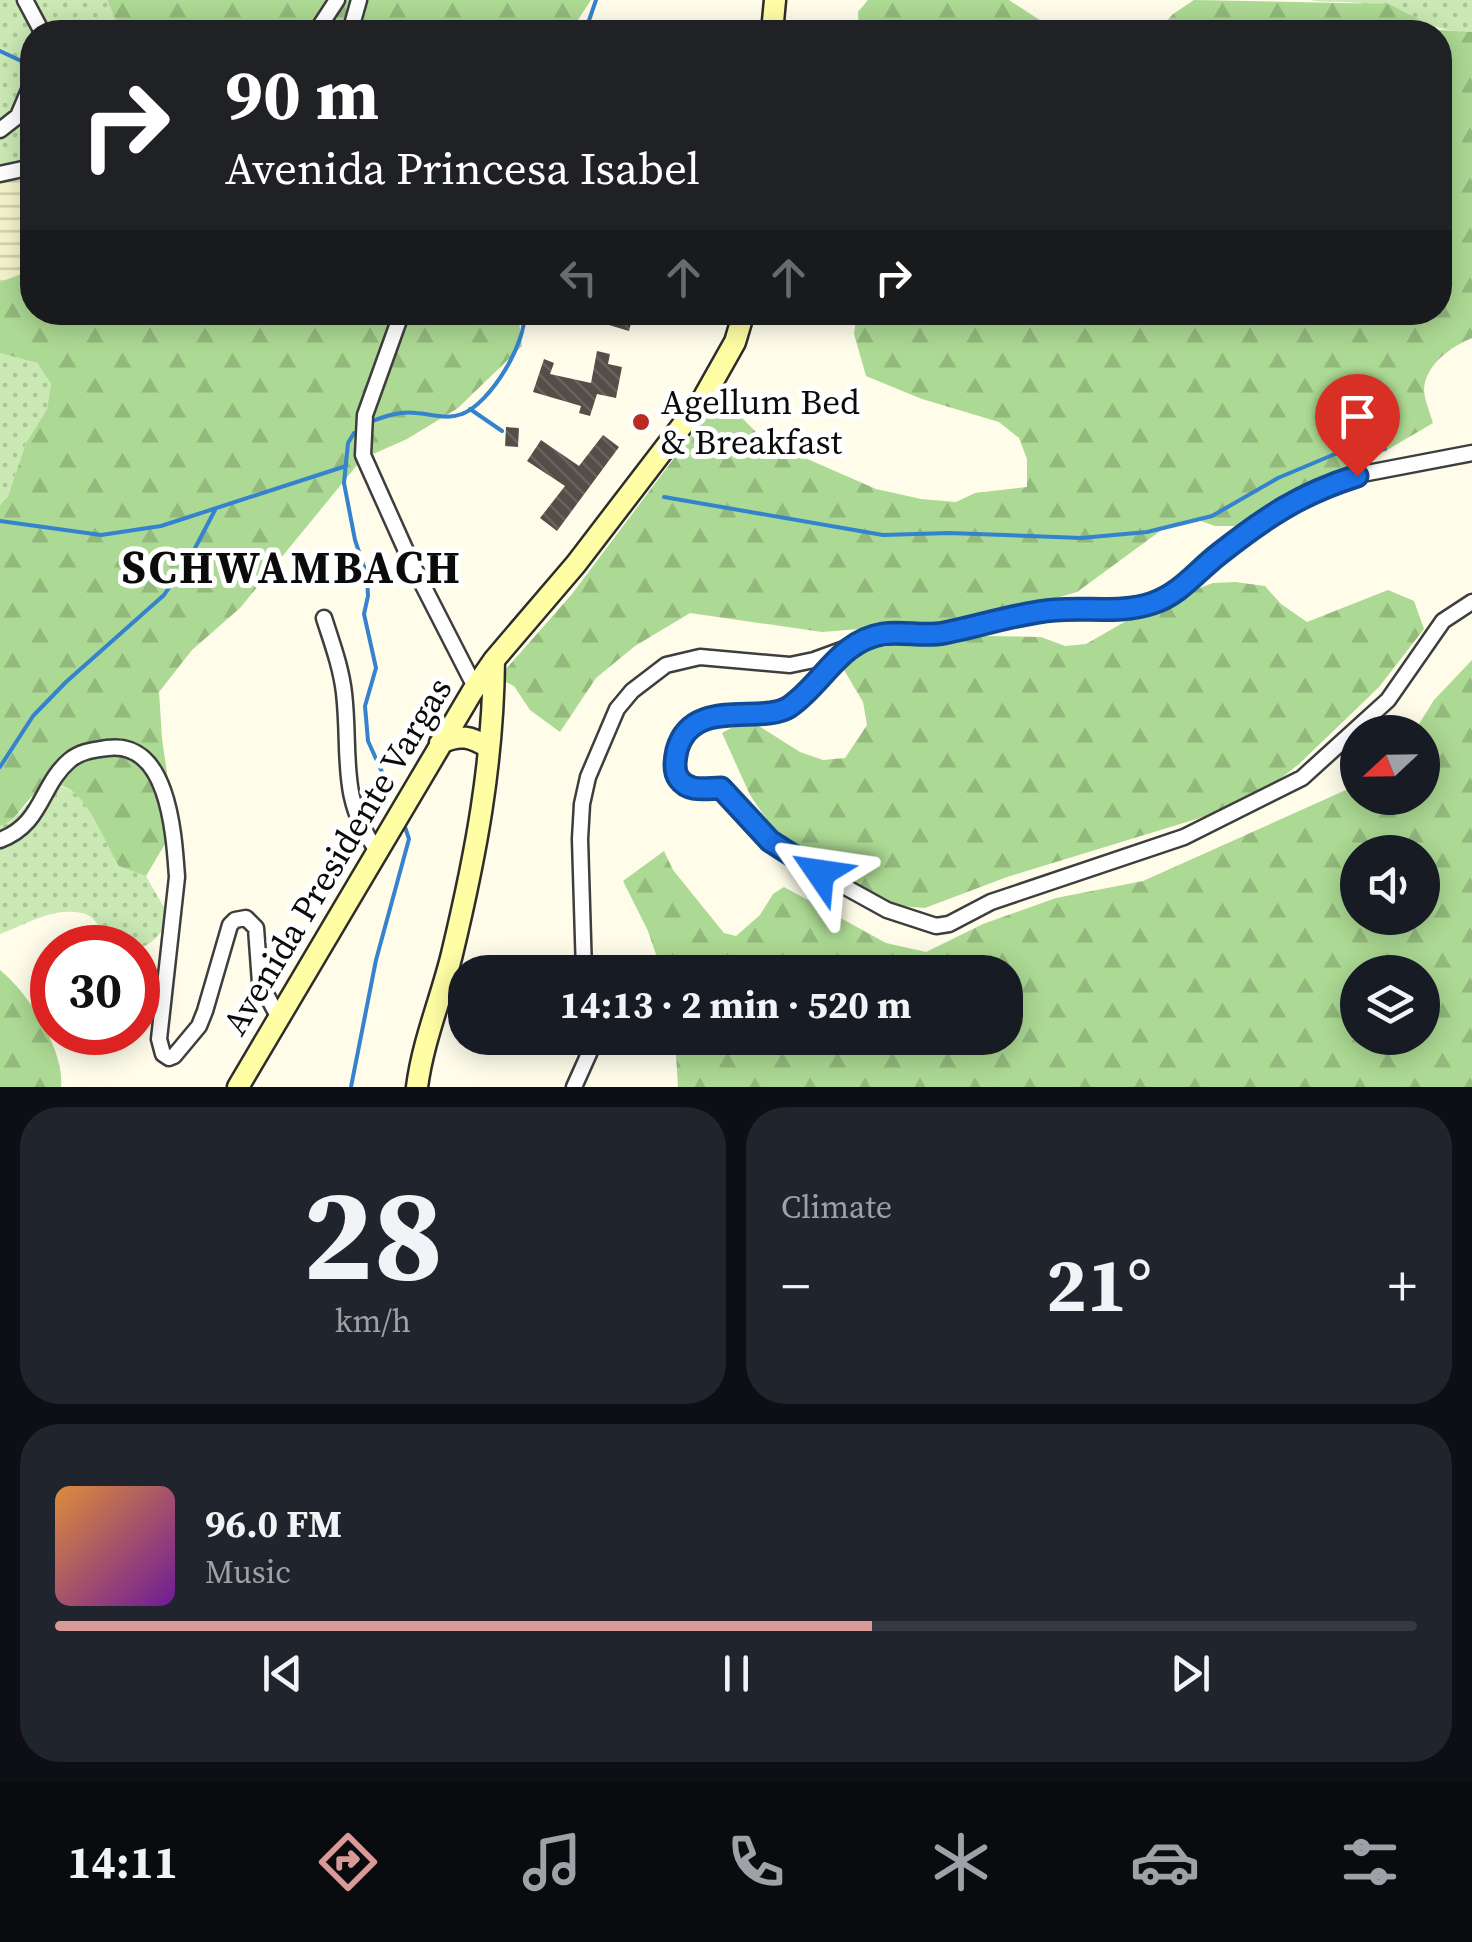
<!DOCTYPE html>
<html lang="en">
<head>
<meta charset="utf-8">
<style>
	:root { --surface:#171b24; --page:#20242c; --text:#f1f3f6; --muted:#9ea1a6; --line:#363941; --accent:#d99997 }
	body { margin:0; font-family:"Source Serif 4",serif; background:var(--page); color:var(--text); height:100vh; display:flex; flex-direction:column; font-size:38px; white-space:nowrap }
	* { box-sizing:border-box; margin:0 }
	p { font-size:32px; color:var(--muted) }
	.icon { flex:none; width:55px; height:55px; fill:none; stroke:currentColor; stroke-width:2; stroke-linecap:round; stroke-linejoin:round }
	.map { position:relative; height:1087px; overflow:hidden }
	.drawer { display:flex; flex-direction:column; gap:20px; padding:20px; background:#0d0f14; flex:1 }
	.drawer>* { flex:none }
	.banner { position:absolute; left:20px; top:20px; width:1432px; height:305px; border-radius:40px; box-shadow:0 5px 25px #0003; background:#202124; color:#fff; overflow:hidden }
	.needle { width:65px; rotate:248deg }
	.buttons { position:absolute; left:1340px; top:715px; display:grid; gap:20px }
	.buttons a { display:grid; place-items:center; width:100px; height:100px; border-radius:50%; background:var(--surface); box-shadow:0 5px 25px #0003; font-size:50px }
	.speed { position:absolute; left:30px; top:925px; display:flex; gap:20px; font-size:50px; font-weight:700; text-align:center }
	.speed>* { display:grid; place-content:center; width:130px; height:130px; border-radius:50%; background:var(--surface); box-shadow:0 5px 25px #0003; line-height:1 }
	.speed .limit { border:15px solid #d22; background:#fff; color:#111 }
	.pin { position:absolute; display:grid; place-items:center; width:85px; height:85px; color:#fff; margin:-102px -42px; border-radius:50% 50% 50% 0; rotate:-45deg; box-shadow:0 0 10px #0007 }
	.pin .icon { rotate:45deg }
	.me { position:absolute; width:110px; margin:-55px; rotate:302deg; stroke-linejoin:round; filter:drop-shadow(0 0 8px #0008) }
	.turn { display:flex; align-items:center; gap:35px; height:210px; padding:0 40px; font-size:45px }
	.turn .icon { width:130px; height:130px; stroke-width:2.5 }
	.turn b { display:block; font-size:70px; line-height:85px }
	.lanes { display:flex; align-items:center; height:95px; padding:0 40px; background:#0003; justify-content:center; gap:50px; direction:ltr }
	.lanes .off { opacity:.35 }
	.big { font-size:75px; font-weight:700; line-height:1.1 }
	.drawer .card { flex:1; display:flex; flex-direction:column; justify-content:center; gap:15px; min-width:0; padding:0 35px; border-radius:40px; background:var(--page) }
	.drawer .dial { align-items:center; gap:0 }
	.dial b { font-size:130px; line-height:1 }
	.song { display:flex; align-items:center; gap:30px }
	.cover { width:120px; height:120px; border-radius:15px; background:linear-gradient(135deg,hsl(30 70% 55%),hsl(280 70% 35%)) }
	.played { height:10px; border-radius:5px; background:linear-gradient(90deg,var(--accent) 60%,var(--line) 60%) }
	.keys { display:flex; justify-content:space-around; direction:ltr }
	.heat { display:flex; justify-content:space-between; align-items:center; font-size:55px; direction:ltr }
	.drawer .tiles { flex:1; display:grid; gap:20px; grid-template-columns:1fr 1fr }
	.card:last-child { grid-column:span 2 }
	.trip { position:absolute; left:448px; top:955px; width:575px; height:100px; border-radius:40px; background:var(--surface); box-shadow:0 5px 25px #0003; font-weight:700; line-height:100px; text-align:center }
	.tab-bar { display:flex; height:160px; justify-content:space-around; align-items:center; background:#090b0e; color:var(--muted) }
	.tab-bar .icon { width:70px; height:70px }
	.tab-bar .selected { color:var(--accent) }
	.tab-bar b { font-size:45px; color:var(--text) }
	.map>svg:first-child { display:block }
	.farmland { fill:url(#farmland-rules) }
	.grass { fill:url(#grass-dots) }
	.forest { fill:url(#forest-firs); fill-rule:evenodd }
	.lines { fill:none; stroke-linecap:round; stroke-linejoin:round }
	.stream { stroke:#3582ce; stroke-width:4 }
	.building { fill:url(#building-back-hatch) }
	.lane-casing { stroke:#3e3e3e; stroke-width:12 }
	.street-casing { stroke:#3e3e3e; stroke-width:19 }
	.secondary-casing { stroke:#2d2d2d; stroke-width:25 }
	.lane { stroke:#fff; stroke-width:8 }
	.street { stroke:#fff; stroke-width:14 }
	.secondary { stroke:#fffea5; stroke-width:20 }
	.route-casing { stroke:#114b97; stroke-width:25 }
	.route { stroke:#1a73e8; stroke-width:18 }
	.poi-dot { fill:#bb2b23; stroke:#fff; stroke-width:4 }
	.labels { text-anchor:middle; stroke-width:10; stroke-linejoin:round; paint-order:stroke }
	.poi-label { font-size:35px; fill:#0b0b0b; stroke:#fff; text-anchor:start }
	.street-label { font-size:35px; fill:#0b0b0b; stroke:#fff }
	.district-label { font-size:45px; font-weight:bold; letter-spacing:2.5px; fill:#0b0b0b; stroke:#fff }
</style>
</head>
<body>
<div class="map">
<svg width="1472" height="1087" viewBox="0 0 1472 1087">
	<defs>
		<pattern id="farmland-rules" width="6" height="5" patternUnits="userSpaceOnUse" patternTransform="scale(2.5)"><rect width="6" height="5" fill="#f4f4cb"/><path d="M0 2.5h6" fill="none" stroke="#d0d0ad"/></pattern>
		<pattern id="grass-dots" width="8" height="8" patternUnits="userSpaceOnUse" patternTransform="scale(2.5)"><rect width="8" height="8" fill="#cae9b4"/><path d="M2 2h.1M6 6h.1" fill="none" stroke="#acc699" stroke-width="1.8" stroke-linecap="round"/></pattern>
		<pattern id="forest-firs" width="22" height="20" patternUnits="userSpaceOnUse" patternTransform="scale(2.5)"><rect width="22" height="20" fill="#acd993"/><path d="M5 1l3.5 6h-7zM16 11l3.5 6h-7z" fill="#93b97d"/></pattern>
		<pattern id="building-back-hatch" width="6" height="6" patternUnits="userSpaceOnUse" patternTransform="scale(2.5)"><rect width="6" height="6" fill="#544e48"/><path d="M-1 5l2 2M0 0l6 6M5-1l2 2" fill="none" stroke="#68635e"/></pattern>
	</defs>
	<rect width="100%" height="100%" fill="#fffdea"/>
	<path class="farmland" d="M32 167V270L0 282V172Z"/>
	<path class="grass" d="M0 0H107L121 32H32V167L0 172Z
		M1310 0H1472V32C1431 33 1398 7 1358 3 1341 1 1326 3 1310 0Z
		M0 353 37 363 51 384 47 409 26 443 8 496 0 505Z
		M49 785C91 785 101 837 119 865L146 876 169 916C162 941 132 962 109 941 95 929 101 915 76 912 50 909 24 925 0 934V826C20 820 30 796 49 785Z"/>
	<path class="forest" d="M107 0H591L570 32H121Z
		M868 0H1009L1058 32H859L858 12Z
		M1194 0 1389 4 1439 30 1472 32V338C1452 346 1424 365 1424 391 1425 401 1430 413 1433 423L1353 470 1246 526H1215L1195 519 1163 529 1077 592 1035 604 970 620 822 632 690 613 635 646 596 678 560 732 530 710 514 686 498 678 572 594 702 421 723 399 764 440 876 489 921 499 956 502 975 493 1027 487V459L1019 438 999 422 922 399 866 376 854 334 857 313 1440 312V32H1157L1173 14Z
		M32 270V312L518 313 522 346 458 408 407 439 362 459 240 608 192 650 159 692 162 739 175 827 146 876 119 866C103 841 77 758 35 794 22 804 17 821 0 826V505L8 496 26 443 47 409 51 384 37 363 0 353V282Z
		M1235 582 1265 586 1281 604 1307 622 1388 590 1414 601 1424 629 1379 687 1299 764 1265 791 1216 813 1007 877 925 908 888 905 802 851 771 826 750 795 722 733 735 726 754 723 800 752 823 760 845 758 867 725 863 702 844 670 854 651 904 644 942 645 981 636 1041 637 1065 646 1086 644 1135 616 1194 590 1213 583Z
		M1472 660V1087H678L675 1038H1005V972H662L648 931 623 881 664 851 673 870 724 933 736 936 760 915 773 894 784 887 886 943 926 952 983 924 1056 898 1143 881 1357 785 1358 798H1422V732H1414L1434 700ZM1422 852V918H1358V852ZM1422 972V1038H1358V972Z
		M0 970C28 992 65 1051 61 1087H0Z"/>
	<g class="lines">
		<path class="stream" d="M585 32 596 0
			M0 51 32 66
			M470 409 502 431
			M370 422C385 416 400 411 416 413 431 414 447 420 462 414 490 404 528 341 524 312
			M354 433 348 443 344 483 355 540 367 576 368 596 364 614 376 668 365 706 368 741 382 772
			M664 497 883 535 949 533 1081 538 1147 532 1212 516 1278 478 1335 454 1385 449
			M0 521 101 535 161 526 346 466
			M0 767 33 716 66 682 164 595 193 552 215 510
			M351 1087 376 960 409 839 404 824"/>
	</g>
	<path class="building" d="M576 312H634L629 331 575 315Z
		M597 351 610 354 608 364 622 367 616 398 597 394 590 416 579 413 581 406 533 392 544 359 554 363 550 374 591 383Z
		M506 427 519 428 518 447 505 446Z
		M603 435 619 447 557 531 540 518 565 486 527 461 541 440 579 466Z"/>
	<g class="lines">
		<defs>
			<path id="lane" d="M446 981 465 990
				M566 1038 591 1049"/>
			<path id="street" d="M25 0 42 32
				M316 32 337 0
				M350 32 359 0
				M0 130 18 116 32 83
				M0 174 32 167
				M402 312 365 415 363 455 411 562 475 687
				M324 618C332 643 341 667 344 693 351 752 338 800 377 850
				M845 650C828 669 808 700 783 710 769 716 751 711 737 712 711 715 682 726 676 753 675 762 674 775 681 783 693 795 712 785 726 792L770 841 800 862 887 910 936 926 949 924 991 902 1184 837 1302 778 1388 700 1443 621 1472 602
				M0 840C43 824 40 785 70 760 81 751 94 750 107 748 169 739 174 835 177 877L159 1039 163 1054 169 1058 174 1056 199 1026 205 1011 230 925 235 920 246 918 256 928 260 983 279 1018
				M584 972 580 839 582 804 588 777 617 709 632 691 666 665 700 657 790 665 814 660 885 634H939L1032 612 1081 607 1125 610 1155 603 1180 589 1204 566 1269 515 1311 491 1357 475 1472 453
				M574 1087 596 1038"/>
			<path id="secondary" d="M772 32 775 0
				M440 743C460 734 471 736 489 748
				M238 1087 472 692 494 660 576 564 704 397 735 342 744 312
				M417 1087C423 1041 441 999 452 954 476 854 493 764 494 660"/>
		</defs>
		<use href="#lane" class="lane-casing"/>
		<use href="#street" class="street-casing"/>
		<use href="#secondary" class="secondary-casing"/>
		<use href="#lane" class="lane"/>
		<use href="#street" class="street"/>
		<use href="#secondary" class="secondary"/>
	</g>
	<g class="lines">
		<defs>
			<path id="route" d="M820 873 770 841 721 788C707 788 689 793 679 779 673 771 675 759 677 750 692 696 761 725 789 707 823 684 839 641 883 634 903 631 924 637 944 633 981 626 1017 613 1055 610 1088 607 1121 614 1153 603 1180 594 1197 571 1219 554 1266 517 1300 494 1357 476"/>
		</defs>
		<use href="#route" class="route-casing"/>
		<use href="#route" class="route"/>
	</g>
	<circle class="poi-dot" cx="641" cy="422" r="10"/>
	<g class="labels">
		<g class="poi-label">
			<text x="661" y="414">Agellum Bed<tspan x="661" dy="40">&amp; Breakfast</tspan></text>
		</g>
		<g class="street-label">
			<text transform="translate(337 856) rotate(-59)" y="12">Avenida Presidente Vargas</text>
		</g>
		<g class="district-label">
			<text x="292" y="583">SCHWAMBACH</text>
		</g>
	</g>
</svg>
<div class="buttons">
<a><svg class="needle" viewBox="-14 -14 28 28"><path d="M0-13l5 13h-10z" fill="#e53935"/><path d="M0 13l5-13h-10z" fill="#9ea1a6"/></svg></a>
<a><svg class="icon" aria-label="sound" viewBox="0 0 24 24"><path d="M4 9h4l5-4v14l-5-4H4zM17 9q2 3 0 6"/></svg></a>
<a><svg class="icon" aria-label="layers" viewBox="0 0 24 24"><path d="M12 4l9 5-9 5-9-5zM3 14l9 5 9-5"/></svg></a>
</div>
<div class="speed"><div class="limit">30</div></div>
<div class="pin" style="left:1357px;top:476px;background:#d93025"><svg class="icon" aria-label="arrive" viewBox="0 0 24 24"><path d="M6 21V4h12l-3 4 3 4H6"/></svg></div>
<svg class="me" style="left:820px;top:873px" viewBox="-20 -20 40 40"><path d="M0-17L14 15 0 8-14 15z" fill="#1a73e8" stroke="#fff" stroke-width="4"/></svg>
<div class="trip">14:13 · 2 min · 520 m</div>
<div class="banner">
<div class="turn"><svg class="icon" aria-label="right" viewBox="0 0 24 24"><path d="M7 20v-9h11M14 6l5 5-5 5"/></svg><div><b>90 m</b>Avenida Princesa Isabel</div></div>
<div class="lanes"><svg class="icon off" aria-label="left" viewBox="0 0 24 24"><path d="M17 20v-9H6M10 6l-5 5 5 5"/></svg><svg class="icon off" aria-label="ahead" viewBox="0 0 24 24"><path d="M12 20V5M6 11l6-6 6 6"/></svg><svg class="icon off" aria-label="ahead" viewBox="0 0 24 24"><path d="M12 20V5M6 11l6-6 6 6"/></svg><svg class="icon" aria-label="right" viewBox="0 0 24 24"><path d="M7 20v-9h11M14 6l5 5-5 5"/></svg></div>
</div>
</div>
<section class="drawer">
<div class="tiles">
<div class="card dial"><b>28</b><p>km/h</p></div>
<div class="card"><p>Climate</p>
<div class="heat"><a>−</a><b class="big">21°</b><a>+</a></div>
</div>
<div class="card">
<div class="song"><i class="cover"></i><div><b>96.0 FM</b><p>Music</p></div></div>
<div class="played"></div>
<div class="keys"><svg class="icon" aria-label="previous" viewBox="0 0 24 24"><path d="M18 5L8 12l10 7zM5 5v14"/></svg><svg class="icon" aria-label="pause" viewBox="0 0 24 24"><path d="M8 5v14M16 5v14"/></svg><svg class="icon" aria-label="next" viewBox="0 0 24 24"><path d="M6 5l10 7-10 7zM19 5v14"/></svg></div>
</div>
</div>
</section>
<nav class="tab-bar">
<b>14:11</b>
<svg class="icon selected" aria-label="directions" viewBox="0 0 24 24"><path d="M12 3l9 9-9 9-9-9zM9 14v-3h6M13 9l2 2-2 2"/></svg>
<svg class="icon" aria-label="music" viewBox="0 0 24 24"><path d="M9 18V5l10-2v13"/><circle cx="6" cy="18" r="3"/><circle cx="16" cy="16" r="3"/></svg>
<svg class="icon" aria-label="phone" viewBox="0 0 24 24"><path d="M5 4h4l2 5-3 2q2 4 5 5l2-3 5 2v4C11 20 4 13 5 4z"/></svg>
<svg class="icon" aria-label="climate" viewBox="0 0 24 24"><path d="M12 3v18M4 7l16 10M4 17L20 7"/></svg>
<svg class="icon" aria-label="car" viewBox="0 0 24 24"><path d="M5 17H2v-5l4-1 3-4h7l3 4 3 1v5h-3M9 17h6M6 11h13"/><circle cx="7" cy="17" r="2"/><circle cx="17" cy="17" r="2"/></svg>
<svg class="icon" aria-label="filters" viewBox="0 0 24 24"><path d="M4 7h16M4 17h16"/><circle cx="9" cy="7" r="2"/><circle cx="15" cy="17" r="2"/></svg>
</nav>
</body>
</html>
